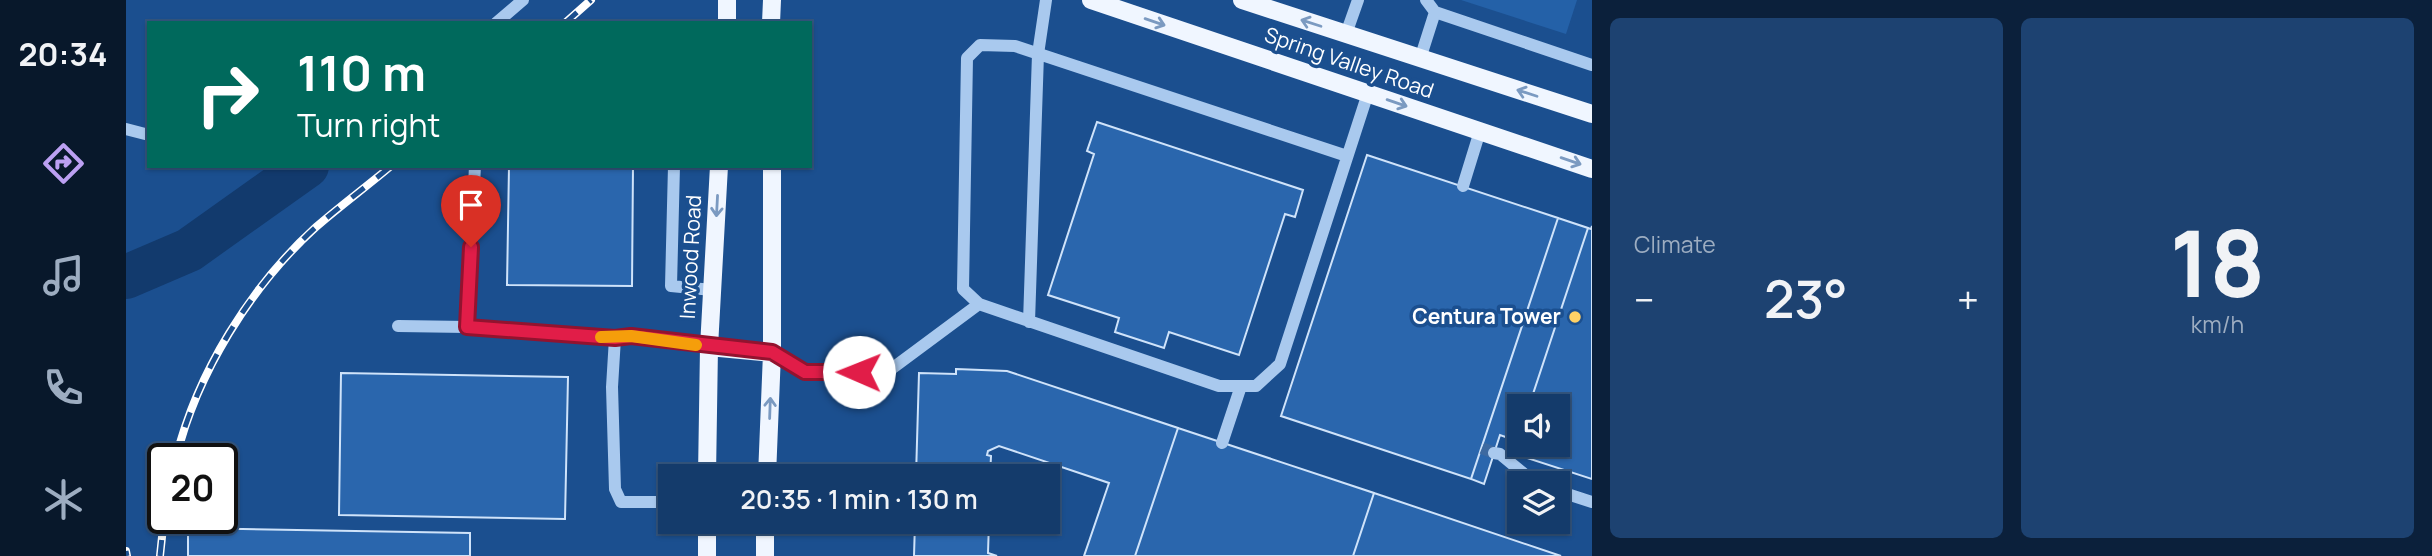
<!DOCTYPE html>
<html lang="en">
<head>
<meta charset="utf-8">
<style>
	:root { --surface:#143b6b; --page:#1d4271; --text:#f1f3f6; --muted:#9dadc1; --line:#33557e; --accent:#bca0f2 }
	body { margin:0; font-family:Manrope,sans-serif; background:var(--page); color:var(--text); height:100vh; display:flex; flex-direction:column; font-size:26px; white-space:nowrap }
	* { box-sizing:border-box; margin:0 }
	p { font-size:23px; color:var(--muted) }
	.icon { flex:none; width:38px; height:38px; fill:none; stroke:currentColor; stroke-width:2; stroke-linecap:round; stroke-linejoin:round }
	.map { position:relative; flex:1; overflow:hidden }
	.panel { display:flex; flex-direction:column; gap:18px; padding:18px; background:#0b203b; width:840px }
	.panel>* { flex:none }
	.guide { position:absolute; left:21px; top:21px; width:665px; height:147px; border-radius:0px; box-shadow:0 2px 5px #0004,0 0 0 2px var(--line); background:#00695c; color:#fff; overflow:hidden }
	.tools { position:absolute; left:1381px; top:394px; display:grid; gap:14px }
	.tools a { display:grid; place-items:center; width:63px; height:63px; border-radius:0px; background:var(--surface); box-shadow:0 2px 5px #0004,0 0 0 2px var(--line); font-size:35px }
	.speed { position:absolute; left:21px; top:443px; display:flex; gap:14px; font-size:35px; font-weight:700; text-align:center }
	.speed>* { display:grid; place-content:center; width:91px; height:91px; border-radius:50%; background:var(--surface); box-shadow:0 2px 5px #0004,0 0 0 2px var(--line); line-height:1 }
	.speed .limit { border:4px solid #111; border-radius:10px; background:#fff; color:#111 }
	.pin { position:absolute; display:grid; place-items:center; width:60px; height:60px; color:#fff; margin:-72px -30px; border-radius:50% 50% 50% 0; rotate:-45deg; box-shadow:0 0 7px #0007 }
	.pin .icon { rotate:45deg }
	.me { position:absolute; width:77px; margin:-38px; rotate:271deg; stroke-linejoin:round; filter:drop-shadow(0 0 5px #0008) }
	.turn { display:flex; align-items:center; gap:24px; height:147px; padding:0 35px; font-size:32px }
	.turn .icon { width:91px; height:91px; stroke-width:2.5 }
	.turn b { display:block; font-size:49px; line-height:60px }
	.big { font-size:52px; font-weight:600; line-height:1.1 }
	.panel .card { flex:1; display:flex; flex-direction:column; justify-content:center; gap:10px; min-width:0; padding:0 24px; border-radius:10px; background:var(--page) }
	.panel .dial { align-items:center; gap:0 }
	.dial b { font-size:91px; line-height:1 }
	.heat { display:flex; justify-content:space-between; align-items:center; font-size:38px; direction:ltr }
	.panel .tiles { flex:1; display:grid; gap:18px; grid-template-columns:repeat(2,1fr) }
	.trip { position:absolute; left:532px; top:464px; width:402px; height:70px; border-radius:0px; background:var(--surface); box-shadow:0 2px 5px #0004,0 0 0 2px var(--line); font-weight:600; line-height:70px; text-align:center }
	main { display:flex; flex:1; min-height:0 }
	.dock { display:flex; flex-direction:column; width:126px; justify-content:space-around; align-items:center; background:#08182b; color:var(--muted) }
	.dock .icon { width:49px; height:49px }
	.dock .selected { color:var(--accent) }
	.dock b { font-size:32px; color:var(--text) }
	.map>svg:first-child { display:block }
	.green { fill:#2461a8 }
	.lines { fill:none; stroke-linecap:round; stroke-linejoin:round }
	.river { stroke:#123a6d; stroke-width:44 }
	.building { fill:#2a66ad; stroke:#cfe3fa; stroke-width:2 }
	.minor-tunnel { stroke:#3d69a0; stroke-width:12; stroke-dasharray:12 6; stroke-linecap:butt }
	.minor { stroke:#a9c9ee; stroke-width:12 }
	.major { stroke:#f0f6ff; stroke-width:18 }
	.rail-casing { stroke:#fff; stroke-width:8 }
	.rail { stroke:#1b4f8f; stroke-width:5; stroke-dasharray:16; stroke-linecap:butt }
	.oneway { stroke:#7b9ac1 }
	.route-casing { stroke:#92132f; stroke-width:18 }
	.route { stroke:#e11d48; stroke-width:12 }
	.slow { stroke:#f59e0b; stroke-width:12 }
	.poi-dot { fill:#ffd166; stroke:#1b4f8f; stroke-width:2.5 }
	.labels { text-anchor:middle; stroke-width:7; stroke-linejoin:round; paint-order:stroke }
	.street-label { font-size:21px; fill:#fff; stroke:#1b4f8f }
	.poi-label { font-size:21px; font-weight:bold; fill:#fff; stroke:#1b4f8f; text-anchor:end }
</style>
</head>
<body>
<main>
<nav class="dock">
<b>20:34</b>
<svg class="icon selected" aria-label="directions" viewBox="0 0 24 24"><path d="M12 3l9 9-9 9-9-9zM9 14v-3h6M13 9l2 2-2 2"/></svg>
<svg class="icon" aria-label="music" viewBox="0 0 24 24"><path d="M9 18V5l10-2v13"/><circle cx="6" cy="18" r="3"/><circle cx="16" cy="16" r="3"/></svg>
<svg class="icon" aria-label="phone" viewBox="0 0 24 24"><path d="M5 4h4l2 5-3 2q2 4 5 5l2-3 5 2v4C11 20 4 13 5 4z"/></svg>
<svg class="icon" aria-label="climate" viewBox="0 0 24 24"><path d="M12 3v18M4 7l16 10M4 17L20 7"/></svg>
</nav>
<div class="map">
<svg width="1466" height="556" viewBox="0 0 1466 556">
	<rect width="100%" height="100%" fill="#1b4f8f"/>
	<path class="green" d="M1335 0H1451L1440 34Z"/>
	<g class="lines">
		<path class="river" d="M0 277 63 250 181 166"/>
	</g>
	<path class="building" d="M971 122 1177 190 1169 217 1159 214 1113 355 1043 332 1038 348 989 332 993 318 922 295 968 154 961 151Z
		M1241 155 1432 218 1345 479 1155 416Z
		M383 166H507L506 286 381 285Z
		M1432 218 1462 228 1403 406H1393L1391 441 1374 435 1358 484 1345 479Z
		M1466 226V479L1398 457 1399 454 1390 452 1393 443V444H1432V406H1403L1462 228 1465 229Z
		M830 369 881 371 1052 428 1009 556H958L983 483 873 446 862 451 861 455 865 456 864 476H790L793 373 830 374Z
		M215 373 442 377 439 519 213 515Z
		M1052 428 1248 493 1227 556H1009Z
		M1248 493 1435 556H1227Z
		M789 522H863L862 553 871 556H788Z
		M62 528 344 533V556H62Z"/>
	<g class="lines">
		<path class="minor-tunnel" d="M1356 448 1368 453"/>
		<path class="minor" d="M1300 0 1309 12 1466 65
			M370 23 397 0
			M1220 34 1232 0
			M1294 59 1309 12
			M0 129 23 135
			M1221 156 889 46 854 45 841 58 837 289 853 304 1093 386H1130L1154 364 1242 93
			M349 166 341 327 489 338
			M548 166 545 286 586 290
			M1337 186 1354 131
			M903 322 912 54 920 0
			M272 326 341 327
			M646 353 679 372 760 373 853 304
			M1096 443 1115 386
			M1368 453 1374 454 1409 483
			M1432 491 1466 502
			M544 502H495L489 489 486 387 489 338 505 336 583 347"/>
		<path class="major" d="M965 0 1466 169
			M1116 0 1466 114
			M601 23V0
			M645 23 646 0
			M583 347 646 353
			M581 476 583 347 593 166
			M641 476 646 353V166
			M581 522V556
			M639 556V522"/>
		<defs>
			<path id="rail" d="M439 23 465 0
				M50 458C71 373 124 287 190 227 214 206 240 187 265 166
				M0 551 1 556
				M34 556 38 518"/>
		</defs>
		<use href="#rail" class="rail-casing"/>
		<use href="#rail" class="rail"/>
	</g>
	<defs><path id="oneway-shaft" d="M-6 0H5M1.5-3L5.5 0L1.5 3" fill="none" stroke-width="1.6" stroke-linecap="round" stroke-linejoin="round" transform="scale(1.75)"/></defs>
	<g class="oneway">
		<use href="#oneway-shaft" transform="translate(1029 22) rotate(19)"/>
		<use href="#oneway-shaft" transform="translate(1185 23) rotate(-162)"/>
		<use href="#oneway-shaft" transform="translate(1401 93) rotate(-162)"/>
		<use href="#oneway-shaft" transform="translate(1271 103) rotate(19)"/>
		<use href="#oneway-shaft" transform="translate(1445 161) rotate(19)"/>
		<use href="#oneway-shaft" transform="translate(591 206) rotate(93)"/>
		<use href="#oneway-shaft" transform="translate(644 408) rotate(-88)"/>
	</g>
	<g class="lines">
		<defs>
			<path id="route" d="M345 247 341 327 489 338 505 336 646 352 679 372H733"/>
		</defs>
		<use href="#route" class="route-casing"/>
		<use href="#route" class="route"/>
		<path class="slow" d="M475 337 505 336 570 345"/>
	</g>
	<circle class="poi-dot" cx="1449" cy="317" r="7"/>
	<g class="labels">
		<g class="street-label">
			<text transform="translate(1223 63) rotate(19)" y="7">Spring Valley Road</text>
			<text transform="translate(565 257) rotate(-87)" y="7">Inwood Road</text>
		</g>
		<g class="poi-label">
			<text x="1435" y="324">Centura Tower</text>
		</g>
	</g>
</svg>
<div class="tools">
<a><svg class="icon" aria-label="sound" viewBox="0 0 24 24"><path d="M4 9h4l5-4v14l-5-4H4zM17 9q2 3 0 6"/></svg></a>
<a><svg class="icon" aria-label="layers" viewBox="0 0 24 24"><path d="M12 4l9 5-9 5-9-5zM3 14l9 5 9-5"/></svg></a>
</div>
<div class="speed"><div class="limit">20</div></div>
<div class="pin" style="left:345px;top:247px;background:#d93025"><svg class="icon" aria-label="arrive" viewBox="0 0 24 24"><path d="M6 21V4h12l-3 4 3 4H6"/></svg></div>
<svg class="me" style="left:733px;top:372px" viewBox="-20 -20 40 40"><circle r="19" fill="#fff"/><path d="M0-13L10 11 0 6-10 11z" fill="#e11d48"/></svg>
<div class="trip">20:35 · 1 min · 130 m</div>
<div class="guide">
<div class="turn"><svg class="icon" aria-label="right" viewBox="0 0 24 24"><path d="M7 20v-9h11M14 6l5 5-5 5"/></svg><div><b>110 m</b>Turn right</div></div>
</div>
</div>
<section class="panel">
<div class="tiles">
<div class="card"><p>Climate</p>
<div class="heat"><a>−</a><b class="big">23°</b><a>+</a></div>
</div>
<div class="card dial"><b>18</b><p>km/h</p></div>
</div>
</section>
</main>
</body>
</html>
